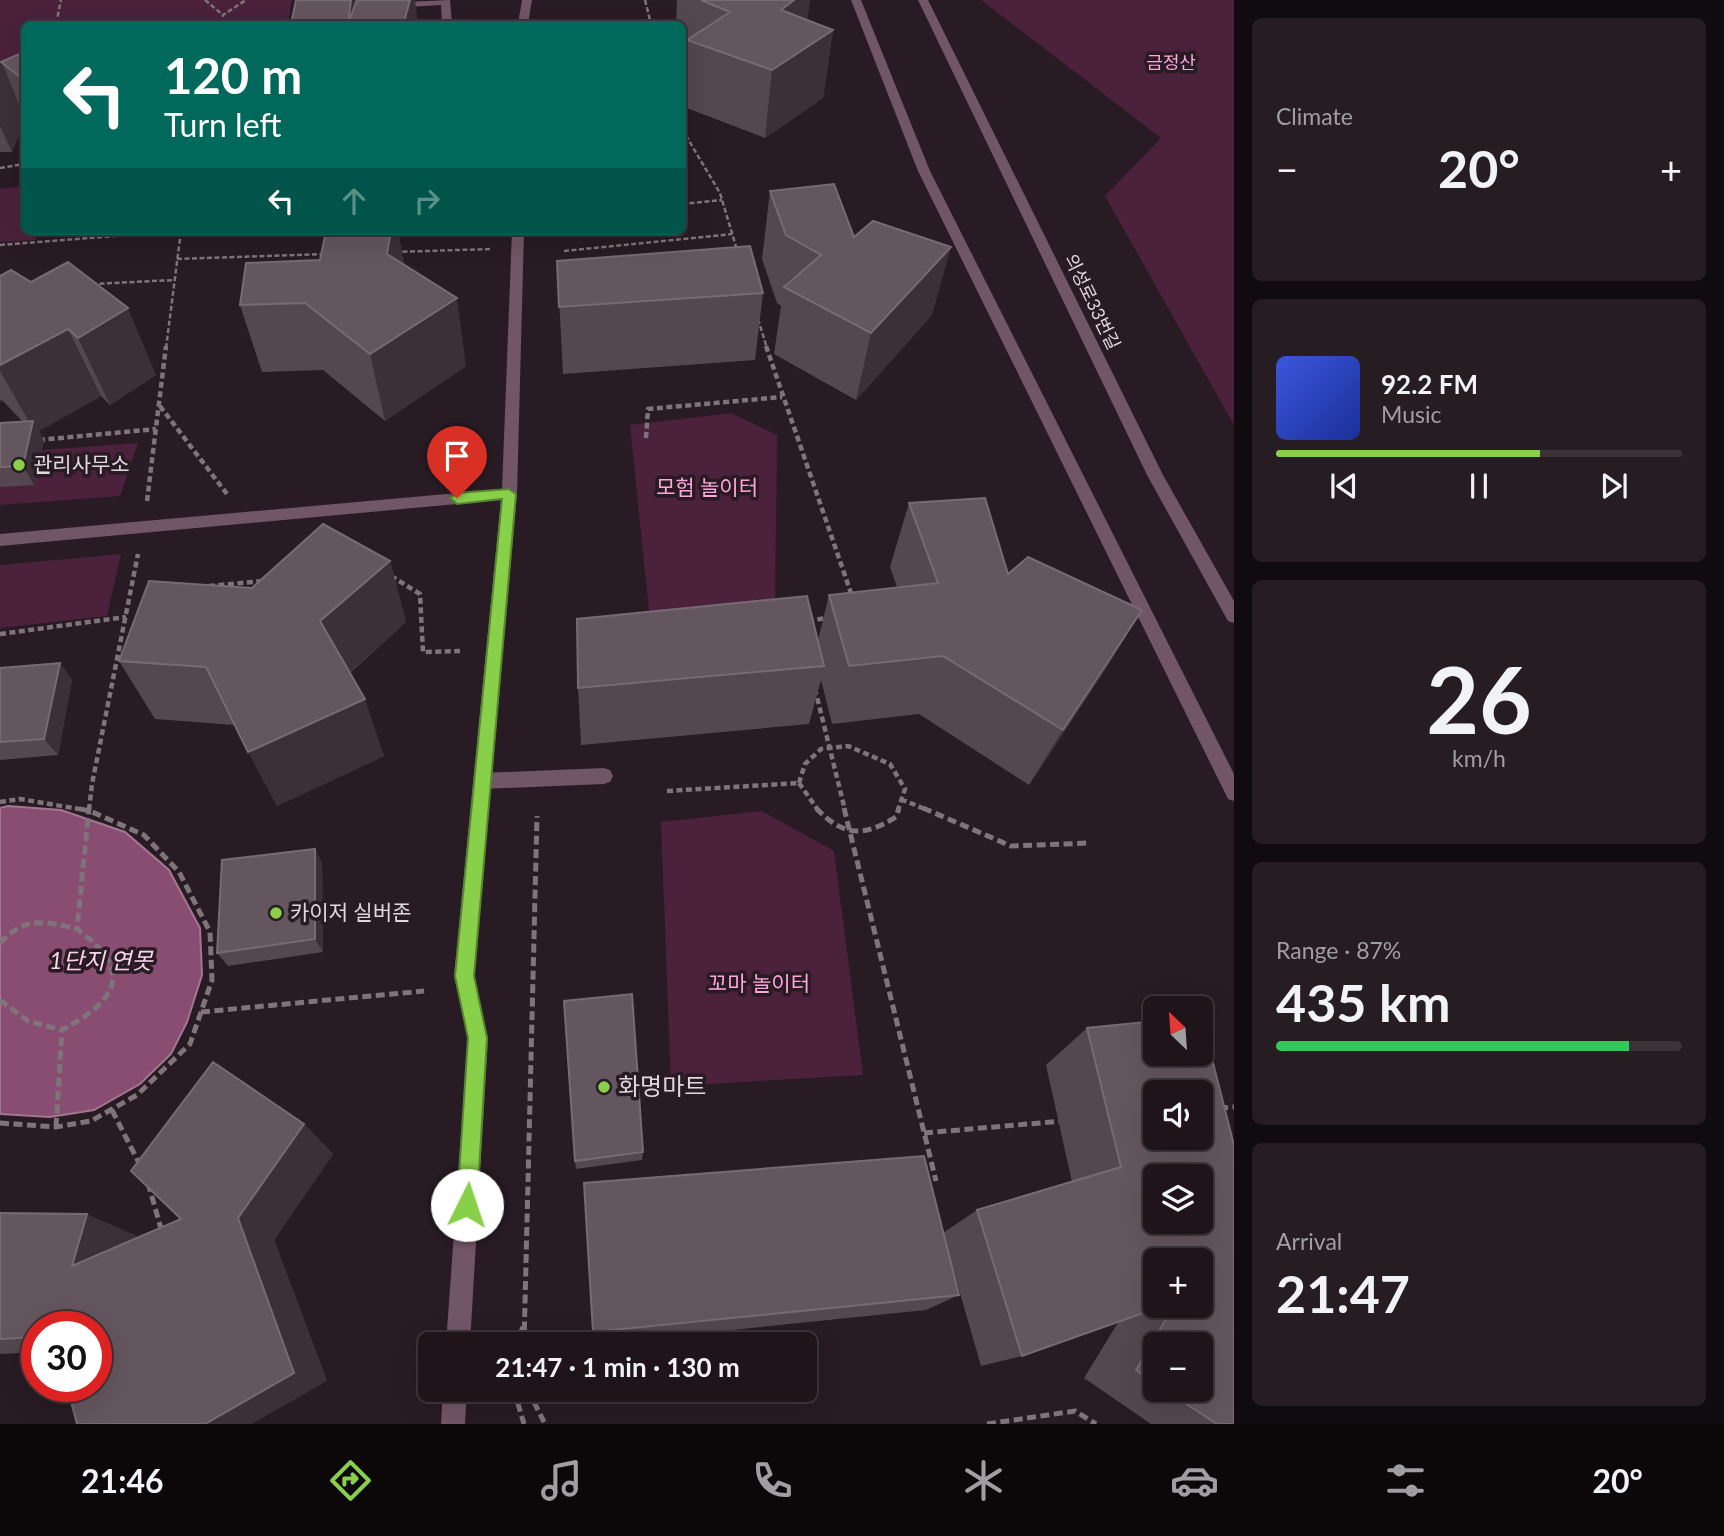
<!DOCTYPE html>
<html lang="en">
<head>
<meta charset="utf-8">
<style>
	:root { --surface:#1e141a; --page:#261d23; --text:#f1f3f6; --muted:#a19ea2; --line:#3c3339; --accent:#88cf4a }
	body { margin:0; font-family:Lato,"Noto Sans KR",sans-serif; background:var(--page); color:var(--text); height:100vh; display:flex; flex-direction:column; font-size:26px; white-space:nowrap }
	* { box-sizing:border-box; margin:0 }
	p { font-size:23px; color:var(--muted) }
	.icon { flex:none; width:38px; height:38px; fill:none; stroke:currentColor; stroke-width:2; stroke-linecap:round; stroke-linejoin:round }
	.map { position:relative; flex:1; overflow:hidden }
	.panel { display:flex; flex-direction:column; gap:18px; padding:18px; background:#100b0e; width:490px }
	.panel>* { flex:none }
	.banner { position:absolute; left:21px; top:21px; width:665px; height:214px; border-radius:10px; box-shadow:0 7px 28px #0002,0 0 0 2px var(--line); background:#00695c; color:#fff; overflow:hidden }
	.needle { width:46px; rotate:335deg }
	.tools { position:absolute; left:1143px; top:996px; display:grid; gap:14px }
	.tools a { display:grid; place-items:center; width:70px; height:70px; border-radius:10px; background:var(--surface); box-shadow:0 7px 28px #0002,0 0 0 2px var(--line); font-size:35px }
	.speed { position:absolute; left:21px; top:1311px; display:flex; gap:14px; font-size:35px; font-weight:700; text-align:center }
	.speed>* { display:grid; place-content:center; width:91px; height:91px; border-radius:50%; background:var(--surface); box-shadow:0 7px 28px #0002,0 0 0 2px var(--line); line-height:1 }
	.speed .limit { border:10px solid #d22; background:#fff; color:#111 }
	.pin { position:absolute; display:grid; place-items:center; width:60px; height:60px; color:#fff; margin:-72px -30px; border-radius:50% 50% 50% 0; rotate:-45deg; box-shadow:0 0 7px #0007 }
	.pin .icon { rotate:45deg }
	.me { position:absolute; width:77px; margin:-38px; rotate:4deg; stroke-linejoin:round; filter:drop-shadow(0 0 5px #0008) }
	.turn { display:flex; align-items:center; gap:24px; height:147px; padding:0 28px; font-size:32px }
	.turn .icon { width:91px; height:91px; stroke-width:2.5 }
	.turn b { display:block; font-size:49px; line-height:60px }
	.lanes { display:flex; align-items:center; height:66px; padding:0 28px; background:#0003; justify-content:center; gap:35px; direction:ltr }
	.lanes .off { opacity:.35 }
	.big { font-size:52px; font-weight:700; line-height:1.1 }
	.panel .widget { flex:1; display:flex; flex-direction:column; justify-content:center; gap:10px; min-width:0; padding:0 24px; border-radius:10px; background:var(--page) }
	.panel .dial { align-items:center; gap:0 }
	.dial b { font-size:91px; line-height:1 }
	.song { display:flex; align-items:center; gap:21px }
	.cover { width:84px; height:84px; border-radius:10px; background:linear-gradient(135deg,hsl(230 70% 55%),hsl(230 70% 35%)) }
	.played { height:7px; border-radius:4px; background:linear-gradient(90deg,var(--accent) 65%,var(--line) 65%) }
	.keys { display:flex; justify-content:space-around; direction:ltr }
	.heat { display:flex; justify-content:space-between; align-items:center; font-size:38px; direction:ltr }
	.charge { height:10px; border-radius:5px; background:linear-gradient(90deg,#34c759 87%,var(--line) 0) }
	.trip { position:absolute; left:418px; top:1332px; width:399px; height:70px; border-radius:10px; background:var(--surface); box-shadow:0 7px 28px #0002,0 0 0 2px var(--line); font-weight:700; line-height:70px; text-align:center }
	.tab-bar { display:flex; height:112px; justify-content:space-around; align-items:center; background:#0c080a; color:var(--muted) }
	.tab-bar .icon { width:49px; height:49px }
	.tab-bar .active { color:var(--accent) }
	.tab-bar b { font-size:32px; color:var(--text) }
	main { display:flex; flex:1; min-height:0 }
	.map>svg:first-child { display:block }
	.green { fill:#4b213c }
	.water { fill:#894d72; stroke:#a37692; stroke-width:2 }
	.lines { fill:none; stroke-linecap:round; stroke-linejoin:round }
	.path-far2 { stroke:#7f747a; stroke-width:2.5; stroke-dasharray:5 2.5; stroke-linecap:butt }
	.path-far1 { stroke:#7f747a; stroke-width:4.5; stroke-dasharray:6 3.5; stroke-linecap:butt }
	.path { stroke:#7f747a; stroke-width:5; stroke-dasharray:9 4.5; stroke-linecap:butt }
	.service { fill:#715666; fill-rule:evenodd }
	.minor { fill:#715666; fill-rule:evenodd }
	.wall { fill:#54474f; fill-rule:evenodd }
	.shaded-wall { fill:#3c2f37 }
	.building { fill:#64565e; stroke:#776a72; stroke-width:2; fill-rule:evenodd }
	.route { fill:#88cf4a; stroke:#588730; stroke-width:2 }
	.poi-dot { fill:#88cf4a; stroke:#281b23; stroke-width:2.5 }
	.labels { text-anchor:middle; stroke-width:7; stroke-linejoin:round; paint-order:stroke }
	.far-park-label { font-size:18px; fill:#fea5db; stroke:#281b23 }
	.far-street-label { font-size:18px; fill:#e0d7dc; stroke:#281b23 }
	.poi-label { font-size:21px; fill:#e0d7dc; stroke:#281b23; text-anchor:start }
	.park-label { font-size:21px; fill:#fea5db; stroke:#281b23 }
	.water-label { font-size:23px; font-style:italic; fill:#f9d4e9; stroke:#281b23 }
	.near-poi-label { font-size:24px; fill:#e0d7dc; stroke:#281b23; text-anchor:start }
</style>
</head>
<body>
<main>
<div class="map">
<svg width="1234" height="1424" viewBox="0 0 1234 1424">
	<rect width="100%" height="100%" fill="#281b23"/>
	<path class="green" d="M0 0H292L288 24H24V94L0 95Z
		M981 0H1234V425L1105 196 1161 138Z
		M24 186V231H40L35 240 0 242V189Z
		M731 413 777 435 775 610 650 621 630 425Z
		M138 443 120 496 0 505V453Z
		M121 554 107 616 0 628V565Z
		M762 811 834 851 863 1075 671 1086 661 822Z"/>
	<path class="water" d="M8 806 61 810 125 832 169 870 200 928 202 975 187 1022 171 1054 140 1084 94 1110 50 1117 0 1114V808Z"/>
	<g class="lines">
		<path class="path-far2" d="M205 0 223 15
			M645 0 651 24
			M56 24 61 0
			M221 24 223 15 246 0
			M682 129 720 193 737 250
			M0 168 24 164
			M682 204 722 200
			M0 245 179 231
			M564 251 732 234
			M395 252 490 249
			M177 259 327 254
			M92 284 175 280
			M758 319 767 348
			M166 348 181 231"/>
		<path class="path-far1" d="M766 346 852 596
			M160 406 227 494
			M646 438 648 409 782 397
			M39 440 156 429
			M147 501 166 346
			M391 576 420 594 423 652 460 651
			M209 586 263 581
			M808 621 827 618
			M0 634 126 617
			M815 689 845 810
			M799 783 818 810
			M799 783 805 764 821 749 848 746 890 764 905 789 898 810
			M667 791 799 783
			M901 799 927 810
			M0 802 20 799 85 810
			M89 810 92 784 138 554"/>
		<path class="path" d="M816 808C844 837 863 837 896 817L899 808
			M844 808 936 1181
			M923 808 1011 846 1089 843
			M0 943C25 916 44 921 77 929
			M0 1000 28 1021 62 1030
			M201 1012 424 991
			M1219 1108 1234 1107
			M112 1110 140 1165
			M0 1123 56 1127 91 1121 137 1095 190 1044 212 980 210 932 179 872 144 835 90 811 75 808
			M56 1127 62 1030C118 1000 134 971 77 929L89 808
			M924 1133 1063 1121
			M148 1183 162 1232
			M516 1344 523 1327
			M524 1344 537 816
			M514 1390 524 1424
			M528 1390 545 1424
			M987 1424 1075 1411 1096 1424"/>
		<path class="service" d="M450 0 452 24H442L441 5 371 9V24H361L362 4Z
			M604 768 610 770 613 776 610 782 604 784 482 789 476 787 473 781 476 775 482 773Z"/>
		<path class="minor" d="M522 0H532L528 24H518Z
			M851 0H861L930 171 1234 774V801L1228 799 918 171Z
			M918 0H928L1163 475 1234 601V623L1228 621 1147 475Z
			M512 231H524L517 494 474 976 488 1038 470 1344H446L468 1038 454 976 501 500 0 546V534L502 489Z
			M443 1390H467L465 1424H441Z"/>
	</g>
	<path class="wall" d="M677 0H810L807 20 833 30 823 98 765 138 684 107 686 62 682 60V24H676Z
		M24 52V123L12 152H0V59L2 62Z
		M770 191 854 237 932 315 856 400 774 354 781 306 777 303 762 259Z
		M326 231H398L404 265 466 366 385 421 323 370 262 372 240 305 320 260Z
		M557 261 763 293 755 360 563 374Z
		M0 276 156 375 110 405 101 396 39 431 44 441 34 485 0 487V423L23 422 2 400 0 401Z
		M909 503 1008 574 1142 610 1105 670 1029 785 919 714 832 724 821 680 809 724 581 745 578 688 818 640 829 595 897 587 890 567Z
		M390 561 406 622 350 673 384 756 277 806 235 725 155 719 119 661Z
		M60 663 72 680 58 755 0 760V668Z
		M315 849 322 864 323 952 228 966 217 953Z
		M1201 1016 1234 1145V1424H1151L1084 1378 1119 1321 1022 1356 981 1366 945 1241 959 1295 926 1310 595 1344 593 1332 584 1183 924 1156 943 1233 977 1210 1072 1182 1046 1065 1087 1028 1155 1021V1054H1200ZM1155 1092H1200V1138H1155ZM1155 1176H1200V1222H1155ZM1155 1260H1200V1306H1155ZM1155 1344H1200V1390H1155Z
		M304 1124 333 1154 274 1240 327 1381 96 1326H37V1352L0 1354V1213L137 1236 136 1238 181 1219Z
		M643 1152 642 1160 576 1169 575 1161Z"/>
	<path class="shaded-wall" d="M351 0H358L349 24Z
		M410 0H415L418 24H404V22Z
		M794 0H810L803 50 833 30 823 98 765 138 772 70 781 10Z
		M0 58 24 116V123L12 152 0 126Z
		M391 231H398L406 281 387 254Z
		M951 247 932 315 856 400 871 333Z
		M457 298 466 366 385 421 370 354Z
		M128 308 156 375 110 405 78 338Z
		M68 329 101 396 39 431 44 441 34 485 23 466 32 427 0 371V365Z
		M390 561 406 622 341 680 320 621Z
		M1142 610 1105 670 1029 785 1063 730Z
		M60 663 72 680 58 755 44 739Z
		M365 699 384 756 277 806 248 752Z
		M315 849 322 864 323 952 315 939Z
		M304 1124 333 1154 274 1240 327 1381 252 1424H205L238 1218Z
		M87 1214 137 1236 124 1285 72 1266Z"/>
	<path class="building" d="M296 0H351L348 24H291Z
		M357 0H410L404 22 411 24H348Z
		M701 0H794L781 10 833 30 772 70 687 40 730 12Z
		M24 52V80L1 62Z
		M834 184 854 237 873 221 951 247 871 333 784 287 821 255 786 235 770 191Z
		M326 231H391L387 254 457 298 370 354 305 303 240 305 246 263 320 260Z
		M750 246 763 293 559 307 557 261Z
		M68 262 128 308 78 338 68 329 0 365V276L11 270 31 282Z
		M33 421 23 466 0 467V423Z
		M985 498 1008 574 1028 557 1142 610 1063 730 943 656 849 666 829 595 938 583 909 503Z
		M323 524 390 561 320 621 365 699 248 752 206 667 119 661 149 581 252 588Z
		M807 596 824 666 578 688 577 619Z
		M60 663 44 739 0 742V668Z
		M315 849V939L217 953 222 860Z
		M632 994 643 1152 575 1161 564 1001Z
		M1201 1016 1234 1145V1424H1217L1165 1390H1200V1344H1155V1383L1136 1370 1174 1306H1200V1260H1155V1306H1163L1022 1356 977 1210 1121 1167 1087 1028 1155 1021V1054H1200ZM1155 1092H1200V1138H1155ZM1155 1176H1200V1222H1155Z
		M213 1062 304 1124 238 1218 294 1373 205 1424H77L67 1386H96V1326H37V1337L0 1339V1213L87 1214 72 1266 181 1219 131 1171Z
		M924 1156 959 1295 593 1332 584 1183Z"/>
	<path class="route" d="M509 489 516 494 474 976 487 1038 477 1205 474 1212 467 1215 460 1212 457 1205 468 1038 455 976 502 499 457 504 450 498 457 493Z"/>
	<g class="poi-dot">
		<circle cx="19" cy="465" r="7"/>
		<circle cx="276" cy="913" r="7"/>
		<circle cx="604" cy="1087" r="7"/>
	</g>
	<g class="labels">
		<g class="far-park-label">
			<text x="1171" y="69">금정산</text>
		</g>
		<g class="far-street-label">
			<text transform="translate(1092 302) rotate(64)" y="6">의성로33번길</text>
		</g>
		<g class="poi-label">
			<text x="33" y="472">관리사무소</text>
			<text x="290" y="920">카이저 실버존</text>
		</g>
		<g class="park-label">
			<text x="707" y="495">모험 놀이터</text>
			<text x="759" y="991">꼬마 놀이터</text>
		</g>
		<g class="water-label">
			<text x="101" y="969">1단지 연못</text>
		</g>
		<g class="near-poi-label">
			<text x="618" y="1095">화명마트</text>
		</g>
	</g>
</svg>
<div class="tools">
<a><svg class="needle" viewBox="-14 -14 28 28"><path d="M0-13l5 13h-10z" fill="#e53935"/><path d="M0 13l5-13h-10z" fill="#a19ea2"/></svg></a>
<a><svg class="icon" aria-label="sound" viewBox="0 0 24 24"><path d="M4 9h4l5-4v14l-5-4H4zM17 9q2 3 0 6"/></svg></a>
<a><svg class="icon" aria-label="layers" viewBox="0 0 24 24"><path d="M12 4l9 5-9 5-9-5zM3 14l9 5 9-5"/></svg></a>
<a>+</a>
<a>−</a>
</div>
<div class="speed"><div class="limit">30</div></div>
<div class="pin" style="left:457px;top:498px;background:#d93025"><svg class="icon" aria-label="arrive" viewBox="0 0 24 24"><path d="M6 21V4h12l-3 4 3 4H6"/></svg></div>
<svg class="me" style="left:467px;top:1205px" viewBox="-20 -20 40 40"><circle r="19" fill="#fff"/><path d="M0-13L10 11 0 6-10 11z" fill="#88cf4a"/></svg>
<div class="trip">21:47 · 1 min · 130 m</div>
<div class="banner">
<div class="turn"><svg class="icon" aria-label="left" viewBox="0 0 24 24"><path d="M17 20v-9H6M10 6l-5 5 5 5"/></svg><div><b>120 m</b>Turn left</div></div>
<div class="lanes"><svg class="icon" aria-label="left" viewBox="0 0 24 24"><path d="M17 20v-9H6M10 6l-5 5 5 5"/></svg><svg class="icon off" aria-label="ahead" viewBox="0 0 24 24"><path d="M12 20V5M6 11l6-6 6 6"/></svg><svg class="icon off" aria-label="right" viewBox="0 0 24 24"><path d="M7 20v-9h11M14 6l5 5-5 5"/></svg></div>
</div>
</div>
<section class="panel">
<div class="widget"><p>Climate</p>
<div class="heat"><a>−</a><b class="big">20°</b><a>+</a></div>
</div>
<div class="widget">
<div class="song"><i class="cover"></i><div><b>92.2 FM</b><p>Music</p></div></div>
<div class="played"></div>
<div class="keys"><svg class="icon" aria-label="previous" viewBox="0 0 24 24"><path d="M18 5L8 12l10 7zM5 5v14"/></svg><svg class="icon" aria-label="pause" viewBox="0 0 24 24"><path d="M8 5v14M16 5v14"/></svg><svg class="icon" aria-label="next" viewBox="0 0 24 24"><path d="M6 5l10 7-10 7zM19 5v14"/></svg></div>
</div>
<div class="widget dial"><b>26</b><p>km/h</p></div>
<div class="widget"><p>Range · 87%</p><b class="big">435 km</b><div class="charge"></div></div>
<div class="widget"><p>Arrival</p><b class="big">21:47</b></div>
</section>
</main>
<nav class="tab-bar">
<b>21:46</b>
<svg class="icon active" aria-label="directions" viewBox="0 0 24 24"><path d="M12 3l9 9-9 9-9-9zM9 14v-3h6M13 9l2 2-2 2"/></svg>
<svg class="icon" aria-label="music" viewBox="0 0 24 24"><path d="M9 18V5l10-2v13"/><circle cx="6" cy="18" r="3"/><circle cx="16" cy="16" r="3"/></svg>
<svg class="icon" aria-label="phone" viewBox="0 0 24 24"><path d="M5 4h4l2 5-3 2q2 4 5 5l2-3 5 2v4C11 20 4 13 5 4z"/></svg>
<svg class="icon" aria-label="climate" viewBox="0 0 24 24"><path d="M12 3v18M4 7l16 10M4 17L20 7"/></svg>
<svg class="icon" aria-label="car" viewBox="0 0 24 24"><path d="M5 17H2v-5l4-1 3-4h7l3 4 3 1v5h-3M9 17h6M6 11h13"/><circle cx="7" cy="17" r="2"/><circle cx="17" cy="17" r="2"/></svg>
<svg class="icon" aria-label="filters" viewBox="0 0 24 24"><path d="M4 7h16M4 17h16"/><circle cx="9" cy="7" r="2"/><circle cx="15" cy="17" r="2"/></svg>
<b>20°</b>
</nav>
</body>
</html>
